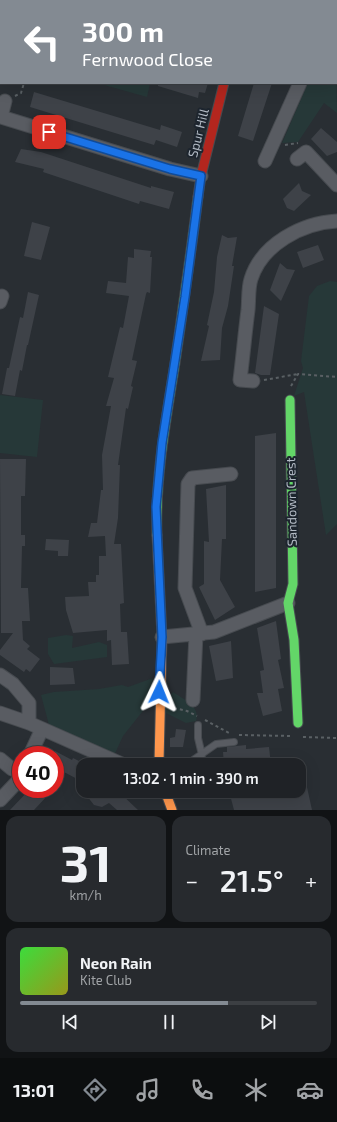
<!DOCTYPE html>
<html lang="en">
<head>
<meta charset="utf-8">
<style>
	:root { --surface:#1f2226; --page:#272a2e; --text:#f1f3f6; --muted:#a1a4a7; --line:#3c3f43; --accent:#838a92 }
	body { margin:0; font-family:"Exo 2",sans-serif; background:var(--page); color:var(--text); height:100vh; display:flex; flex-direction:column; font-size:15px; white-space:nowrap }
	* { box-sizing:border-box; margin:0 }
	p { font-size:13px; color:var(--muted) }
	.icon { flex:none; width:22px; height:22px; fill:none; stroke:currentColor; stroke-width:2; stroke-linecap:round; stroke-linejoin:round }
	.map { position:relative; height:810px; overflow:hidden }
	.side { display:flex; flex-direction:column; gap:6px; padding:6px; background:#111315; flex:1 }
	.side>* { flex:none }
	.banner { position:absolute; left:0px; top:0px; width:337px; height:84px; box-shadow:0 4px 16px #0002,0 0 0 1px var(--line); background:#838a92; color:#fff; overflow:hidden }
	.speed { position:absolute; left:12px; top:746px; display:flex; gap:8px; font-size:20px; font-weight:700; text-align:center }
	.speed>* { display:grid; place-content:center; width:52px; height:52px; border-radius:50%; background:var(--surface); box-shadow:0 4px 16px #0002,0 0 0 1px var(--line); line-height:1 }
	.speed .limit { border:6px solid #d22; background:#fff; color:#111 }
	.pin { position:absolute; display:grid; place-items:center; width:34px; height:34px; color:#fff; margin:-17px; border-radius:8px; box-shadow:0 2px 6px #0006 }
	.me { position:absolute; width:44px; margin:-22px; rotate:2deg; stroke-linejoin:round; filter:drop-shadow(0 0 3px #0008) }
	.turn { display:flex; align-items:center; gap:14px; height:84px; padding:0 16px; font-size:18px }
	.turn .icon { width:52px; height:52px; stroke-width:2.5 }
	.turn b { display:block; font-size:28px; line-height:34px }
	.big { font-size:30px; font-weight:600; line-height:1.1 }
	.side .card { flex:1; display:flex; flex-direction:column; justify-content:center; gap:6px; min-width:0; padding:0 14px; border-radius:12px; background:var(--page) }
	.side .dial { align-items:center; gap:0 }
	.dial b { font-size:52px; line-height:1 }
	.song { display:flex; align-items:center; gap:12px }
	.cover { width:48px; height:48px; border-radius:6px; background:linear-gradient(135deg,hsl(120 70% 55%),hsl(60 70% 35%)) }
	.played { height:4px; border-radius:2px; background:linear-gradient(90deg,var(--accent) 70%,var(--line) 70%) }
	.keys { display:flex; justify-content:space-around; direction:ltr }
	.heat { display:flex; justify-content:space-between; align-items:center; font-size:22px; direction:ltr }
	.side .tiles { flex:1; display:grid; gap:6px; grid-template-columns:1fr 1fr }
	.card:last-child { grid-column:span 2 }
	.trip { position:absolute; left:76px; top:758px; width:230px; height:40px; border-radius:12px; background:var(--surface); box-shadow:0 4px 16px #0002,0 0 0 1px var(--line); font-weight:600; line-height:40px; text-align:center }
	.dock { display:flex; height:64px; justify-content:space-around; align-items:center; background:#0c0e0f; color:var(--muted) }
	.dock .icon { width:28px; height:28px }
	.dock .on { color:var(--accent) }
	.dock b { font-size:18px; color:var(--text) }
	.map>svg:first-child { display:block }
	.green { fill:#263838 }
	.building { fill:#3e4248 }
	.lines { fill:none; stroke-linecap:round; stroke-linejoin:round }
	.lane-casing { stroke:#474b50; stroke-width:8 }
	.street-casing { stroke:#474b50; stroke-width:15 }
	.fast-casing { stroke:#474b50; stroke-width:11 }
	.slow-casing { stroke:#474b50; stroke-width:11 }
	.jam-casing { stroke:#474b50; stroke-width:11 }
	.path { stroke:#5a6064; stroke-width:2; stroke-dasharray:3 3; stroke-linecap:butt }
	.lane { stroke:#595c62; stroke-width:6 }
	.street { stroke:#595c62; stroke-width:13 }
	.fast { stroke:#63d668; stroke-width:9 }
	.slow { stroke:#ff974d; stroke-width:9 }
	.jam { stroke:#b3261e; stroke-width:9 }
	.route-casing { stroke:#114b97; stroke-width:10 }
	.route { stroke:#1a73e8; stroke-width:7 }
	.labels { text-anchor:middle; stroke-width:4; stroke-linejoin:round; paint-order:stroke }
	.street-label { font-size:13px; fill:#b3bbc5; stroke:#1d252e }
</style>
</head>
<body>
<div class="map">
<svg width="337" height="810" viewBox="0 0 337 810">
	<rect width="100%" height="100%" fill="#292e33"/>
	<path class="green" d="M336 52 337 113 324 103 298 142 282 143 308 83H336Z
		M97 83H150L147 97Z
		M330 281 337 282V524L326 535 304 392 294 396 303 368 301 361 309 296 317 286Z
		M0 395 43 400 37 457 0 453Z
		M66 635 73 636 72 648 99 642 107 645V657L54 664 48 654V638Z
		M153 678 150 702 123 736 112 760 49 725 41 695 54 692 99 689 122 685 128 687Z
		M173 692C183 699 201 706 196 721L186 723 164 712V701Z"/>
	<path class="building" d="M158 83H208L205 93 199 92 198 98 158 86Z
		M254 83H272L253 141 238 136Z
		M34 92 160 130 161 125 182 132 177 147 156 140 154 145 30 107Z
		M321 128 337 142V152L327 156 311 139Z
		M21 149 41 152 151 188V186L174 192 169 209 140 201 139 204 43 172 44 169 15 162Z
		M299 183 302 191 311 195 294 211 287 208 283 199Z
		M32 222 50 227 41 260 24 256Z
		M222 235 228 238 237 237 232 266H234L228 306 222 328 220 360 201 361 209 326 207 325 214 292 217 257Z
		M318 245 324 260 303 268 297 252Z
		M134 249 151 251 150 257H152L150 293 147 292 146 294 132 360 137 361 131 386 133 387 128 409 126 408 118 465H120L118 518 114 544H121L124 603 120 604 121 632H127L129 664 112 665 111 640 107 641V630L73 633 66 610 65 597 89 596 88 582H96V575H99V556H106L105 536 88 537 91 523H97L101 490H103L102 455 111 406H106L114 378 108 377 120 327 123 328 129 296 106 293 108 281 126 283 128 257 134 258Z
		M280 263 287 269 295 270 281 301 270 290Z
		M28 292 39 295 28 345H27L22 371 20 370 15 396 2 394 7 368H9L20 317 23 318Z
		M264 306 279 314 270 375H261L255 373Z
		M276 433V588L255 592V436Z
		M0 459H26L25 496H21V535H25V546H22L21 588H28L30 621H22L23 640 30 646 27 649 40 659 30 672 26 669 24 672 0 655V650L13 633H1Z
		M226 485V539H222L220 580 235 607 215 620 199 587 204 584V541L209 542 206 489Z
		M46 539 69 540 68 556H58V551L45 550Z
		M276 621 281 659 278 660 284 688 278 689 282 711 263 716 257 693H263L260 671 264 670 257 628Z
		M231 641 233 678 216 681 209 646Z
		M50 667 73 668 75 684 50 685Z
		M176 729 186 730 183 747H170V738L175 737Z
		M246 745V749L269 747 271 765H224L223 752H227V747Z
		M55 751 72 760 73 758 83 763V782L62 771 55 785Z
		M303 769 312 810H234L229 791H299V770Z
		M30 789H41L48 795 34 810H10Z
		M90 791H118L138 810H117L109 803 102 807 94 805 87 796Z"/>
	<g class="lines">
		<defs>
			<path id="lane" d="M198 725V738L202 755
				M186 765 216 744 234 742"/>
			<path id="street" d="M52 1V0
				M160 1 161 0
				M336 28 337 27
				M5 101 1 117 170 169 201 176
				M297 159 306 152 337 185
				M265 161 300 83
				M0 302 2 296
				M253 381 240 380C243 356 245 333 248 310 249 300 248 288 251 279 262 244 302 223 337 221
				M202 634 185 588 188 484 192 478 231 474
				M162 637 214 632 288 603
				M0 675 13 684 29 703V723
				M193 700 196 634
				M0 713 29 723 124 765
				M30 755 42 729
				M0 759 12 769 21 772
				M0 800 17 782 21 772"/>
			<path id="fast" d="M290 400 293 584 288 603 294 640 298 723
				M157 535C155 478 166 420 175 363 183 308 191 253 198 197"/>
			<path id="slow" d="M246 0V1
				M157 535 162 637 159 762
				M165 791 172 810"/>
			<path id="jam" d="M198 197 201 176 224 83"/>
		</defs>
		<use href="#lane" class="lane-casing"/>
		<use href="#street" class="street-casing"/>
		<use href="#fast" class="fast-casing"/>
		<use href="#slow" class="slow-casing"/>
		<use href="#jam" class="jam-casing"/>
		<path class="path" d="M15 96 21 93 24 83
			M285 145 298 143
			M264 380 298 374
			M291 386 298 374 337 377
			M174 708 187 711 197 716
			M205 720 231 734
			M239 735 291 736
			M303 737 337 738"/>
		<use href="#lane" class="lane"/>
		<use href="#street" class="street"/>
		<use href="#fast" class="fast"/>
		<use href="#slow" class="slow"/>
		<use href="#jam" class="jam"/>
	</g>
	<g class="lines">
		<defs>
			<path id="route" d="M49 132 170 169 201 176 185 297 162 443 156 507 162 637 159 692"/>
		</defs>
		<use href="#route" class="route-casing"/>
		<use href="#route" class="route"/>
	</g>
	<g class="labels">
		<g class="street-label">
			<text transform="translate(198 133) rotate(-76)" y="5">Spur Hill</text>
			<text transform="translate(291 502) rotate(-91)" y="5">Sandown Crest</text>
		</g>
	</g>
</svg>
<div class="speed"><div class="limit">40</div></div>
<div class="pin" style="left:49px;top:132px;background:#d93025"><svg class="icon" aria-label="arrive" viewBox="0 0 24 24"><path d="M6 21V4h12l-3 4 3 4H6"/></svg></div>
<svg class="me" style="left:159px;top:692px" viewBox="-20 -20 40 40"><path d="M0-17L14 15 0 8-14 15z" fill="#1a73e8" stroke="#fff" stroke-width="4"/></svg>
<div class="trip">13:02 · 1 min · 390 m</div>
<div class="banner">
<div class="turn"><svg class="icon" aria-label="left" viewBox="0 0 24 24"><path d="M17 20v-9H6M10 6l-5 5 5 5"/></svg><div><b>300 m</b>Fernwood Close</div></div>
</div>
</div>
<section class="side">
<div class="tiles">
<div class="card dial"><b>31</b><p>km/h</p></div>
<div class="card"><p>Climate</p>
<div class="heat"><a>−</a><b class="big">21.5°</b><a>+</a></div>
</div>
<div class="card">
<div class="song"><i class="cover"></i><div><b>Neon Rain</b><p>Kite Club</p></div></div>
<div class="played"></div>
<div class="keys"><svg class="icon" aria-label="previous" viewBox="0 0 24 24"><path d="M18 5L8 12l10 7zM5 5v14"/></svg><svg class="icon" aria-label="pause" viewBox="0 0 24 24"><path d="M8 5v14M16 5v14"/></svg><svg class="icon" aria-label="next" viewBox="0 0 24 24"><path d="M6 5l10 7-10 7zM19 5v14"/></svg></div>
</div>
</div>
</section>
<nav class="dock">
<b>13:01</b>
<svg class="icon on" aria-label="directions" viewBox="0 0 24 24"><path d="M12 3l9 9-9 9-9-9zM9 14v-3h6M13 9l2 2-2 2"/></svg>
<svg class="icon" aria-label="music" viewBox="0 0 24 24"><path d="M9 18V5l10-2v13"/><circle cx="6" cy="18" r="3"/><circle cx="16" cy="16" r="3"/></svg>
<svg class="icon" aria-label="phone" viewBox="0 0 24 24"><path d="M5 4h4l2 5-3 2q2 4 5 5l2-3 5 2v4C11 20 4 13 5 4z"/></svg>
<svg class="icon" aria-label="climate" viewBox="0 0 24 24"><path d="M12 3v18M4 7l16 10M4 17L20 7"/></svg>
<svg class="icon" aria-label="car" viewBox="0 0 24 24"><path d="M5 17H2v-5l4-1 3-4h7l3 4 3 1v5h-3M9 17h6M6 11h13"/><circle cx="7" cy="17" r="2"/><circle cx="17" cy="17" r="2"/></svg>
</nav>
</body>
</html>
